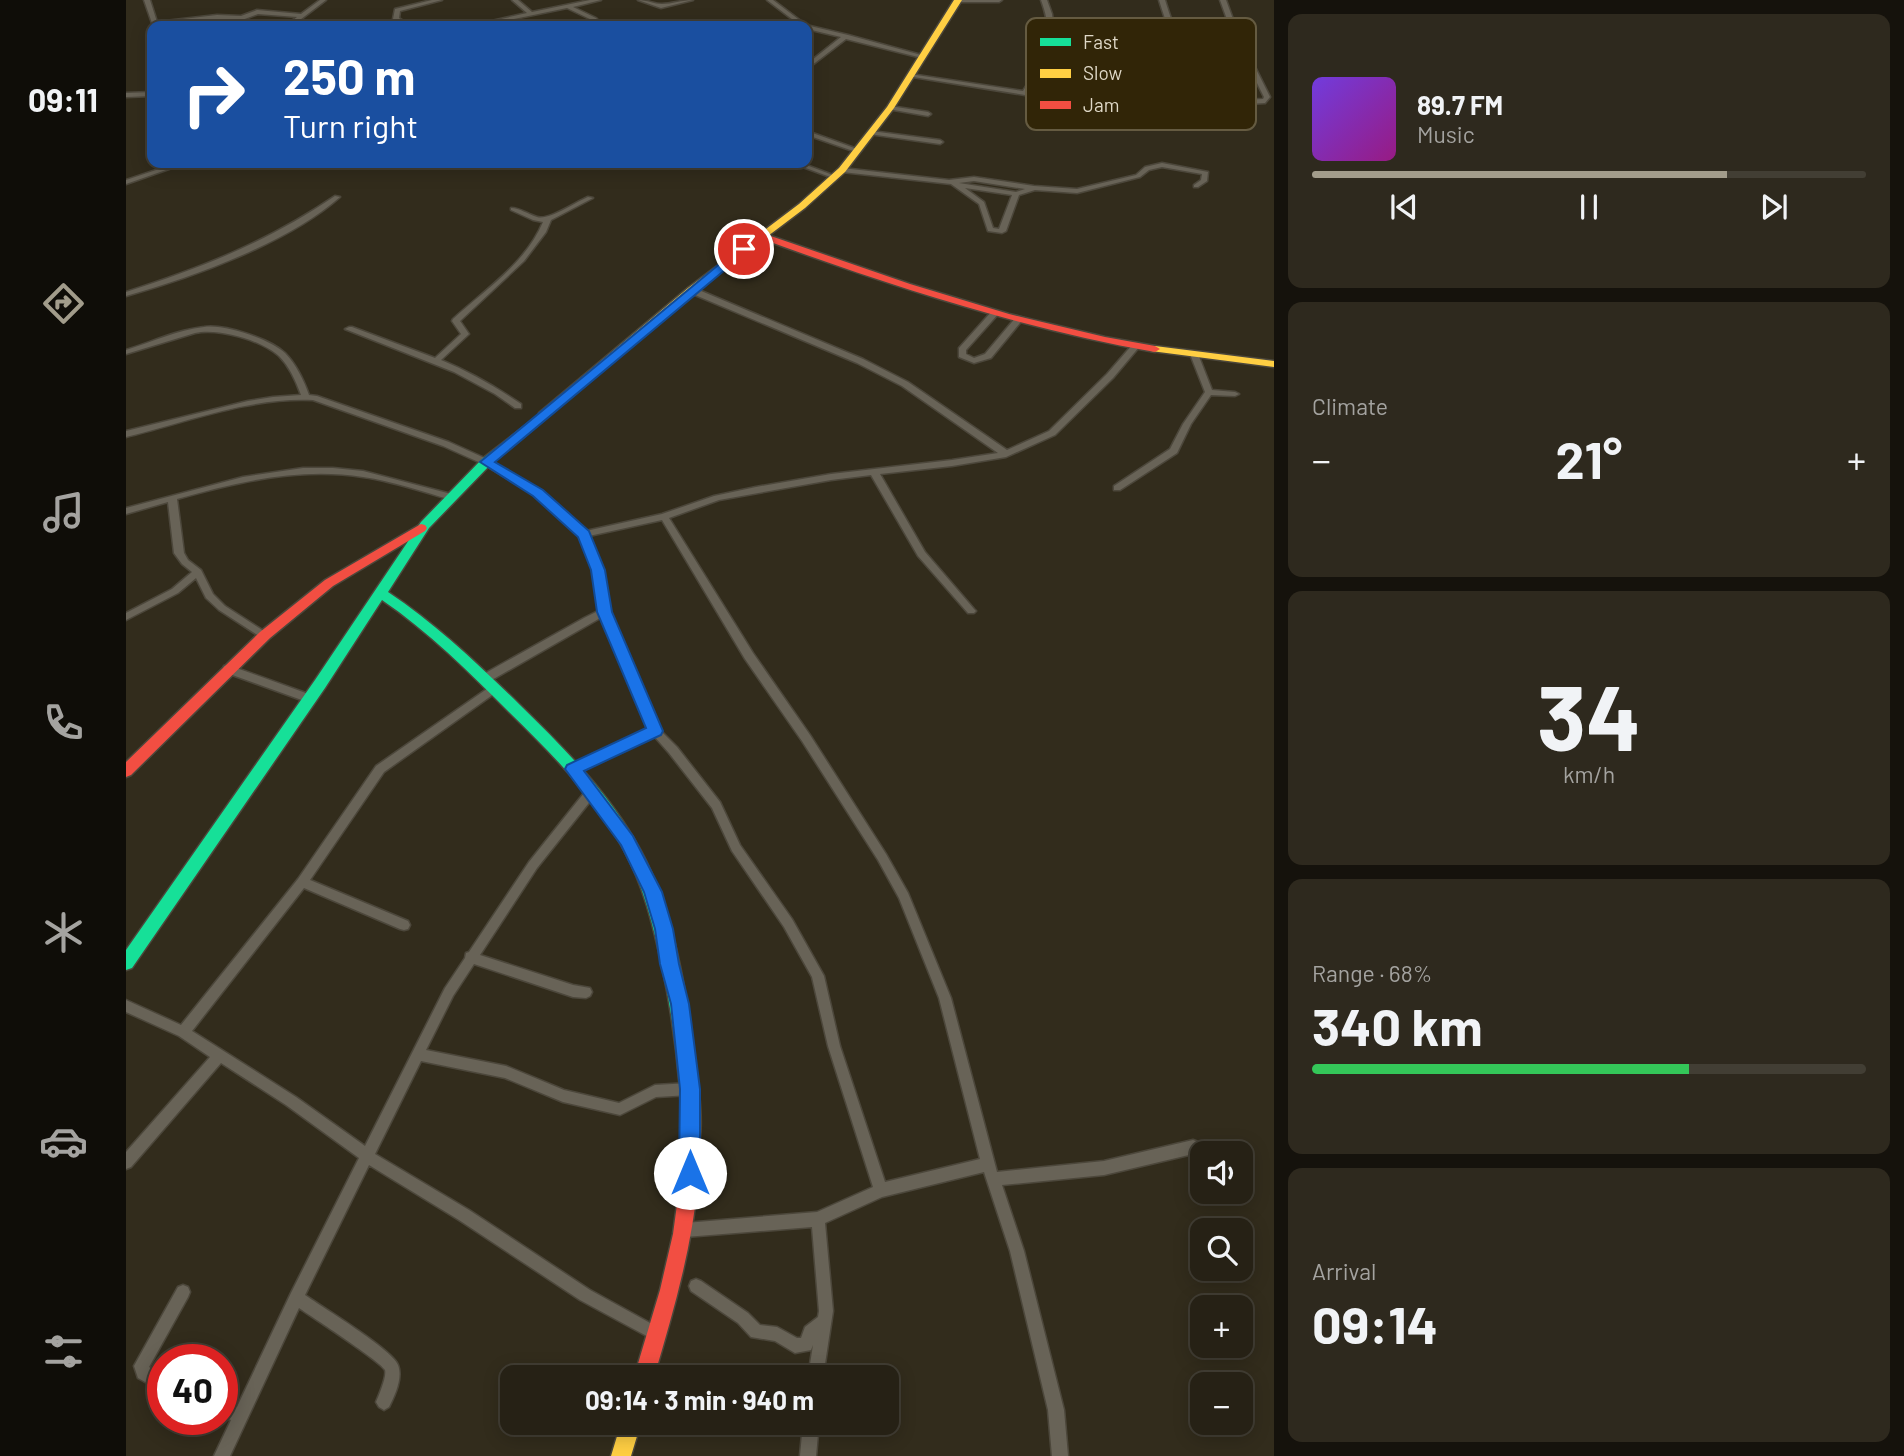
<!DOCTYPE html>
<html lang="en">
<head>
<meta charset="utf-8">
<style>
	:root { --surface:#262115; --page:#2e291e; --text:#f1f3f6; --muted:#a4a3a0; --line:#423e34; --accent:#a29c8b }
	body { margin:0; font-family:Barlow,sans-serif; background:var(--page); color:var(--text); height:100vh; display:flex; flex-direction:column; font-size:26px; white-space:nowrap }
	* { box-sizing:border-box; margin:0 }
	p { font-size:23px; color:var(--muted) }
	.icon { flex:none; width:38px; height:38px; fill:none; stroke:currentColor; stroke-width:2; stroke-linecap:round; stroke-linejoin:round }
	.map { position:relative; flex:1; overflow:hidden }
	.sheet { display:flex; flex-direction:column; gap:14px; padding:14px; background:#15120c; width:630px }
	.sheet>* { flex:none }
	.guide { position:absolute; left:21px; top:21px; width:665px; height:147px; border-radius:14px; box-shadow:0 4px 18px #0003,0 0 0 2px var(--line); background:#1a4fa0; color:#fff; overflow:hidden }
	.tools { position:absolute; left:1064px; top:1141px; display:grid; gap:14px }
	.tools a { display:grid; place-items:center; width:63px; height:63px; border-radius:14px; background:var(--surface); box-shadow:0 4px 18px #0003,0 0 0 2px var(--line); font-size:35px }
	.speed { position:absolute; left:21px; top:1344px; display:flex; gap:14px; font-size:35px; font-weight:700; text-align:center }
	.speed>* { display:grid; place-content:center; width:91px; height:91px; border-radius:50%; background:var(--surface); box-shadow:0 4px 18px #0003,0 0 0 2px var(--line); line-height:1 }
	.speed .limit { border:10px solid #d22; background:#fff; color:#111 }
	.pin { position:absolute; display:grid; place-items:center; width:60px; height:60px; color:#fff; margin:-30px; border:4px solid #fff; border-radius:50%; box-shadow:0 2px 7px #0007 }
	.me { position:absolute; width:77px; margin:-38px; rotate:0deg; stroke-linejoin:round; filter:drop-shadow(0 0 5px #0008) }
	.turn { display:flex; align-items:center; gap:24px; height:147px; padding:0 21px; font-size:32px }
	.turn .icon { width:91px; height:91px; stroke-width:2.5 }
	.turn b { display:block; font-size:49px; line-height:60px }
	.big { font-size:52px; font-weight:700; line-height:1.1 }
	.sheet .widget { flex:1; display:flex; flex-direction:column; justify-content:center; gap:10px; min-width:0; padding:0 24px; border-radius:14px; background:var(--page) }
	.sheet .dial { align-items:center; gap:0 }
	.dial b { font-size:91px; line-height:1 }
	.song { display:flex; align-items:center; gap:21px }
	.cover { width:84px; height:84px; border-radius:10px; background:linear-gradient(135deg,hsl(260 70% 55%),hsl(310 70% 35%)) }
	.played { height:7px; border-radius:4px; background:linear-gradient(90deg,var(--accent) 75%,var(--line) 75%) }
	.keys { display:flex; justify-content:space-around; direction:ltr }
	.heat { display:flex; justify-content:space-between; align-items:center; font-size:38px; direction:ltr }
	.charge { height:10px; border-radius:5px; background:linear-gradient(90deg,#34c759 68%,var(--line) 0) }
	.trip { position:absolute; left:374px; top:1365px; width:399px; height:70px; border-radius:14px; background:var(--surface); box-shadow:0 4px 18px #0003,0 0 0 2px var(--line); font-weight:700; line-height:70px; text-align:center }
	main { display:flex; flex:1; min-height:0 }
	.dock { display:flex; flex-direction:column; width:126px; justify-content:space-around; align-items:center; background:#0f0d08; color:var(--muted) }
	.dock .icon { width:49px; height:49px }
	.dock .selected { color:var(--accent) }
	.dock b { font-size:32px; color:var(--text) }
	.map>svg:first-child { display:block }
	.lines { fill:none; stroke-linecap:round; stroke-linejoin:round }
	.street-casing { stroke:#4c473b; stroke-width:3 }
	.fast-casing { stroke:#4c473b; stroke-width:3 }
	.slow-casing { stroke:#4c473b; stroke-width:3 }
	.jam-casing { stroke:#4c473b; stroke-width:3 }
	.street { fill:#686357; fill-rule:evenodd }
	.fast { fill:#16e098; fill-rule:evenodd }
	.slow { fill:#ffcf43; fill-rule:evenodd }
	.jam { fill:#f24e42; fill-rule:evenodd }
	.route { fill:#1a73e8; stroke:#114b97; stroke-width:2 }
	.key { fill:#312507; stroke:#655b41; stroke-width:2 }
	.key-label { font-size:19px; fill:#dfd8c7 }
</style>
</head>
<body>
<main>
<nav class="dock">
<b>09:11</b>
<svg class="icon selected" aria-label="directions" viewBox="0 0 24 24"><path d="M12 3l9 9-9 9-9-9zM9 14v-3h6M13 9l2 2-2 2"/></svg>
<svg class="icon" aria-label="music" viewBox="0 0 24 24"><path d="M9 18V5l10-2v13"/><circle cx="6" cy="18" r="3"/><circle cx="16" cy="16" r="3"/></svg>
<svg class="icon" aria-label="phone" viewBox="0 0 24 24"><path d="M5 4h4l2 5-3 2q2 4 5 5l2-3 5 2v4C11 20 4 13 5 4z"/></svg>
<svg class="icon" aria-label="climate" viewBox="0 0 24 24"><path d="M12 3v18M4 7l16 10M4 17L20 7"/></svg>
<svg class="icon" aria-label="car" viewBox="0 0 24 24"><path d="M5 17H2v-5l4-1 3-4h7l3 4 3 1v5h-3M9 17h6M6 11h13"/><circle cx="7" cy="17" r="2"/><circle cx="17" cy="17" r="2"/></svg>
<svg class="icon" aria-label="filters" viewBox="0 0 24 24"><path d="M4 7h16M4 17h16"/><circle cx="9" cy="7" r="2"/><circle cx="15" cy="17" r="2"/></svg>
</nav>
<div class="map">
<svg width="1148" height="1456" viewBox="0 0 1148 1456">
	<rect width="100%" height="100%" fill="#322c1c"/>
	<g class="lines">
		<defs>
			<path id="street" d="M18 0H24L31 22 91 15 115 16 131 10 175 14 194 0H200L166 26H160L171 17 132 14 116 20 91 19 27 26Z
				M306 0H316L274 11 273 18 284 26H278L267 19 269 9Z
				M386 0H392L406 12 464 0H475L447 7 470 18 471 19 468 21 441 8 354 26H344L401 13Z
				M512 0C521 0 528 4 536 4 546 4 556 0 567 0L535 8Z
				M641 0H647L680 25 722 35 799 56 796 58 720 39 681 69V64L715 37 681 29V26H675Z
				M829 0H876L873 2H832Z
				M915 0H921L926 14 928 33 989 31 992 33 989 35 928 37 922 59 903 91 1057 102C1058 67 1043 33 1033 0H1039C1049 33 1064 67 1063 103L1137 99 1138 97 1106 33 1094 0H1100L1112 33 1144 97 1139 103 1072 107 899 95 781 76 784 74 897 91C919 56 930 41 915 0Z
				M26 92V96L0 97V93Z
				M764 106 802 112 805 114 802 116 762 109 761 108Z
				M681 131 734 150 735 151 730 152 681 135Z
				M745 131 814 140 817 142 814 144 743 134V132Z
				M51 163H60L0 184V180Z
				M666 163H675L712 177 707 178Z
				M1036 163 1082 172 1081 181 1072 187H1068V185L1075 180 1076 174 1036 167 1023 170 1014 177 951 193 909 190 893 195 880 231 876 233 862 231 853 204 825 184 716 172 713 170 716 168 823 180 848 177 908 186 951 189 1010 175 1019 167ZM848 181 899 189 890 192 833 183ZM839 188 886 195 873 229 867 228 858 202Z
				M209 196 214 197C162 243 67 277 0 296V292C78 267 141 242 209 196Z
				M462 197 467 198 425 220 420 232 398 261 334 321 343 334 315 360C344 372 370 387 395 404V408H389L369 394 328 372 219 329 223 327H226L309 358 335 334 326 321 327 319C359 290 400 263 417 222L407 220 385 210V208C394 208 401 214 411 217 422 221 450 202 462 197Z
				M562 288H568L737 359 782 382 881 450 923 431 981 374 1007 344H1010L1014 346 987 378 929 435 880 457 826 466 754 474 799 552 848 609 850 611 848 613H842L792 556 745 475 705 480 593 500 543 518 627 653 684 735 760 854 782 893 825 998 871 1172 978 1161 1067 1140 1072 1142 1074 1147 1072 1152 1067 1154 978 1175 876 1185 898 1251 938 1410 942 1456H926L922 1410 884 1251 858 1172 756 1197 699 1223 707 1311 697 1377H682L687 1345 685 1350 669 1353 649 1341 625 1337 612 1323 565 1291 563 1286 565 1281 570 1279 575 1281 622 1313 634 1325 651 1327 671 1338H675L679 1327 692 1317 693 1311 686 1227 559 1237 554 1235 552 1230 554 1225 559 1223 691 1212 747 1187 702 1046 686 977 658 927 606 851 586 808 543 753 528 736 451 772H443L442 769 443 766 523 729 476 617 364 681 360 682 355 678 356 675 458 618 474 610 467 570 454 535 409 495 357 464 317 446 187 400C124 397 61 422 0 437V431L122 401 147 397 175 395C170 381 163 366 153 356 135 340 93 328 69 333L0 354V350C26 342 51 330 78 327 99 324 144 339 159 353 170 364 178 381 183 395L191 396 323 442 363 460 415 491 460 531 536 514 588 496 630 487 705 474 826 460 872 453 776 386 731 363 562 292ZM536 520 619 659 676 741 752 860 773 898 813 998 854 1159 759 1182 714 1046 698 976 666 919 614 845 594 802 551 747 533 729 484 612 477 570 463 536Z
				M867 310 874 312 840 350V354L848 358 859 354 891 316 898 318 865 358 848 363 833 357V348Z
				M1065 352H1071L1072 354 1086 390 1109 392 1113 394 1109 396 1085 395 1065 424 1051 453 994 490H988V486L1044 449 1057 424 1079 392 1064 354Z
				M177 468H207L237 471 329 495 330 497 326 500C297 492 267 481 237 477 174 467 111 482 51 499L58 553 62 560 75 570 87 594 99 606 144 635 139 639 136 638 93 610 80 598 70 578 52 593 0 620V613L46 589 66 572 56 564 48 553 42 502 0 514V508L117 477Z
				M102 665 188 696 189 699 184 703 98 672 97 669 98 666Z
				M368 684 373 688 372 691 258 772 184 880 282 921 284 925 282 929 278 930 274 929 178 888 66 1031 170 1097 239 1146 319 988 339 958 340 953 343 952 403 862 462 788H470L471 791 470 794 411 868 354 955 447 985 464 988 466 992 464 996 460 998 447 997 348 964 327 996 300 1050 380 1066 438 1090 493 1103 529 1085 564 1083 569 1085 571 1089 569 1093 564 1095 530 1097 494 1115 437 1102 379 1078 295 1061 249 1154 343 1210 464 1290 535 1329 537 1334 535 1339 530 1341 454 1300 333 1220 243 1165 179 1295C196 1307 267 1350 272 1365 277 1378 269 1395 263 1407L258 1410 253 1407 250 1402C253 1395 261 1376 259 1370 254 1361 186 1317 173 1308L104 1456H88L105 1420 96 1417V1401L111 1407 165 1293 233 1158 160 1105 95 1063 5 1167 0 1169V1152L84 1057 53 1036 0 1012V1000L55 1025 172 879 250 766Z
				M57 1285 62 1287 64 1292 62 1297 23 1367 37 1376V1392L12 1378 8 1366 52 1287Z
				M677 1423H693L690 1456H674Z"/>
			<path id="fast" d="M417 412 423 415 421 417 364 465 303 528 262 592C310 624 352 664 394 705 442 752 490 800 520 861 547 917 559 984 567 1045 570 1069 580 1129 571 1150L565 1153 559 1150 556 1144C556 1083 548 1024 536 965 527 926 518 886 498 850 469 797 426 754 383 712 343 672 303 632 256 600L199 688 6 968 0 970V950L189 680 295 522 356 459Z"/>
			<path id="slow" d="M828 0H836L768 108 719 172 679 208 568 292 421 417H413V413L562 288 673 204 713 168 761 107Z
				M1029 346 1148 361V367L1025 351V347Z
				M495 1423H515L505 1456H485Z"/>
			<path id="jam" d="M636 233 784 284 883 314 979 337 1029 346 1034 349 1029 352C893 328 763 285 633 238L631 236Z
				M295 524 299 525 301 528 299 531 207 586 144 638 5 775 0 777V762L134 632 199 580Z
				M565 1135 571 1138C576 1150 574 1168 572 1181 566 1248 547 1313 528 1377H508L534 1290 547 1234 555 1175 556 1144 559 1138Z"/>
		</defs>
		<use href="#street" class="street-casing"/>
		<use href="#fast" class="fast-casing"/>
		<use href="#slow" class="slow-casing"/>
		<use href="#jam" class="jam-casing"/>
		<use href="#street" class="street"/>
		<use href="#fast" class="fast"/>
		<use href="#slow" class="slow"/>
		<use href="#jam" class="jam"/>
	</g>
	<path class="route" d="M614 247 624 249 369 462 417 490 463 531 479 570 486 612 537 731 535 735 458 771 507 836 536 892 547 929 553 964 563 1004 574 1089V1173L571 1180 564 1183 556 1180 553 1173 554 1089 545 1004 534 964 529 929 518 892 495 845 439 769 441 765 520 728 471 612 465 570 452 537 407 496 354 462Z"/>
	<rect x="900" y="18" width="230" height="112" rx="10" class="key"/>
	<rect x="914" y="38" width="31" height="8" fill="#16e098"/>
	<rect x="914" y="69" width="31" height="9" fill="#ffcf43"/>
	<rect x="914" y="101" width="31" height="8" fill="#f24e42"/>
	<g class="key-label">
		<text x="957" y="49">Fast</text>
		<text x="957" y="80">Slow</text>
		<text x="957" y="112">Jam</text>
	</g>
</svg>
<div class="tools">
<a><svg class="icon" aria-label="sound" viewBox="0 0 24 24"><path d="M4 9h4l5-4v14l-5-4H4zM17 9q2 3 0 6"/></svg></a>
<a><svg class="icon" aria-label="search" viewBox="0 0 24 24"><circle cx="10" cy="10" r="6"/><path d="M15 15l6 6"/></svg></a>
<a>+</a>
<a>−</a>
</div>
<div class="speed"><div class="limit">40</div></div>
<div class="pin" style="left:618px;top:249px;background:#d93025"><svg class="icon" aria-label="arrive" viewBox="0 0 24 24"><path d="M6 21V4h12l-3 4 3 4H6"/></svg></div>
<svg class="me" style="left:564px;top:1173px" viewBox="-20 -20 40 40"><circle r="19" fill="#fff"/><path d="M0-13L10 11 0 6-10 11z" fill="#1a73e8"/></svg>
<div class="trip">09:14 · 3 min · 940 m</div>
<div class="guide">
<div class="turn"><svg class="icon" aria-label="right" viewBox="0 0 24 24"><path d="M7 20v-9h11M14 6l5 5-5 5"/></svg><div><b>250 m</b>Turn right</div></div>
</div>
</div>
<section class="sheet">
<div class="widget">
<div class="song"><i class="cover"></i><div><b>89.7 FM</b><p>Music</p></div></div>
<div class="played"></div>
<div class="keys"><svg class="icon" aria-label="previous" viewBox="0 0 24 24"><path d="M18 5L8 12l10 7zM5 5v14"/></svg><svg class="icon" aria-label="pause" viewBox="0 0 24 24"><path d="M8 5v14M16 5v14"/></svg><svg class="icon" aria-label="next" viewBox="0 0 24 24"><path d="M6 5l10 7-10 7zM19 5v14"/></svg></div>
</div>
<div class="widget"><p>Climate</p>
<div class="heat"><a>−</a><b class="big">21°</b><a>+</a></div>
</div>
<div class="widget dial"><b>34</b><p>km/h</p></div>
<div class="widget"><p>Range · 68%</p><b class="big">340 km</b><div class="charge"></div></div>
<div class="widget"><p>Arrival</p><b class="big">09:14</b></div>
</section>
</main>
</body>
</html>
